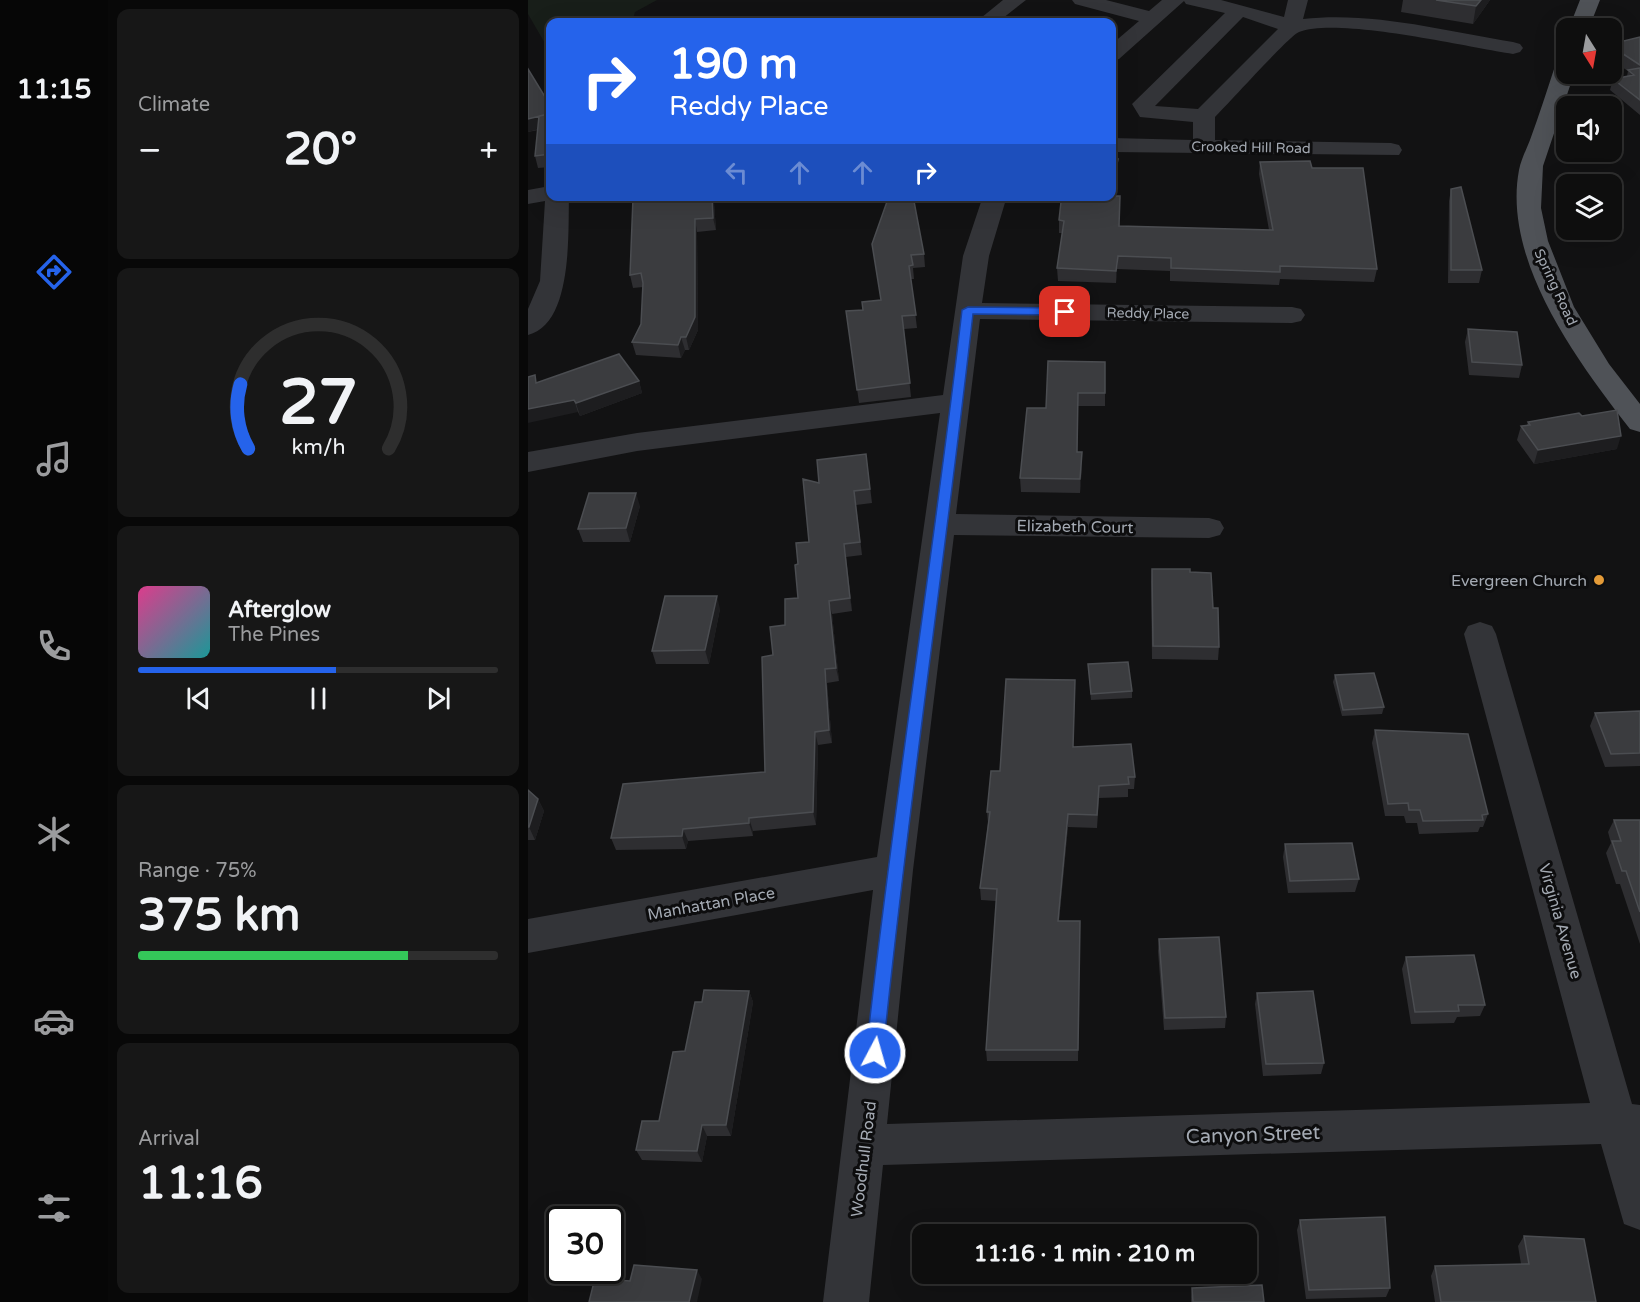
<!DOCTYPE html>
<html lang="en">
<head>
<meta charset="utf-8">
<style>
	:root { --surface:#0e0e0e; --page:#171717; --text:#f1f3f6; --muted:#9b9c9e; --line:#2e2e2e; --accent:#2563eb }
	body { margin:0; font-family:"Varela Round",sans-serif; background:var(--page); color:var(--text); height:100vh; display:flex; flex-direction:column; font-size:22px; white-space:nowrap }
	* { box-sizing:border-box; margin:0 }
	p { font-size:20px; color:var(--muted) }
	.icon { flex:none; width:33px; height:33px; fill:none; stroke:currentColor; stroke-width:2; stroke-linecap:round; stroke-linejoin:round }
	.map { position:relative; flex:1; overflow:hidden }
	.panel { display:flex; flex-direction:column; gap:9px; padding:9px; background:#080808; width:420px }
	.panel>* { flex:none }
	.top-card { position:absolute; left:18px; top:18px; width:570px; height:183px; border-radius:12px; box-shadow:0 6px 24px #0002,0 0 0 2px var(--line); background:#2563eb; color:#fff; overflow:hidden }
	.needle { width:39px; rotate:169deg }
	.buttons { position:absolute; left:1028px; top:18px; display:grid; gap:12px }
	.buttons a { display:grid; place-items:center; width:66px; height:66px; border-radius:12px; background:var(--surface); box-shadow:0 6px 24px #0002,0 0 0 2px var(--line); font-size:30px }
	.speed { position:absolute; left:18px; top:1206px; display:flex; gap:12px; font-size:30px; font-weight:700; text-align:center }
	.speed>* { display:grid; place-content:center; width:78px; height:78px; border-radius:50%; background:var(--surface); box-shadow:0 6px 24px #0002,0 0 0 2px var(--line); line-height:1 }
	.speed .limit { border:3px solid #111; border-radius:9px; background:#fff; color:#111 }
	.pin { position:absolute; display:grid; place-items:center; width:51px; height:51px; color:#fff; margin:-26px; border-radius:12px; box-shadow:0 3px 9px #0006 }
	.me { position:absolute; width:66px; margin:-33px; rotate:6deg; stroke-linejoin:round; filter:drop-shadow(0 0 4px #0008) }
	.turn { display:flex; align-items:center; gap:21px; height:126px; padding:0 24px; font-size:27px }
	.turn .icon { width:78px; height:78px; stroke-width:2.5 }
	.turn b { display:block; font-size:42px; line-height:51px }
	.lanes { display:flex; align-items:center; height:57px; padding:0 24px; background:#0003; justify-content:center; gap:30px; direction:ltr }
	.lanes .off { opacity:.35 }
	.big { font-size:45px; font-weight:700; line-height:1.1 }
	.panel .card { flex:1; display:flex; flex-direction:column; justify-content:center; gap:9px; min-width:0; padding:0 21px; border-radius:12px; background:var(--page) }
	.panel .dial { align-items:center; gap:0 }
	.dial svg { height:156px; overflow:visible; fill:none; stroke:var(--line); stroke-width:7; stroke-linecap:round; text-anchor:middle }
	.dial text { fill:var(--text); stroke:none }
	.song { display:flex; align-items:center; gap:18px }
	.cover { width:72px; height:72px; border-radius:9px; background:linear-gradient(135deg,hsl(330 70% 55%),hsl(180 70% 35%)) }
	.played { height:6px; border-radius:3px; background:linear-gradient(90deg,var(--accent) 55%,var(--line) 55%) }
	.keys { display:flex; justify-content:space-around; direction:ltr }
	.heat { display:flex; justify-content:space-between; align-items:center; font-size:33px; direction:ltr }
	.charge { height:9px; border-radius:4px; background:linear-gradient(90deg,#34c759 75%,var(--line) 0) }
	.trip { position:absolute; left:384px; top:1224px; width:345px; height:60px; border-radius:12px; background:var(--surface); box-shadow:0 6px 24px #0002,0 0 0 2px var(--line); font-weight:700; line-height:60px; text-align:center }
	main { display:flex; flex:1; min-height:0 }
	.tab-bar { display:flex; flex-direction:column; width:108px; justify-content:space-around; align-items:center; background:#060606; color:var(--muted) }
	.tab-bar .icon { width:42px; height:42px }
	.tab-bar .active { color:var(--accent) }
	.tab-bar b { font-size:27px; color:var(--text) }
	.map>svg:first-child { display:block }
	.green { fill:#181e19 }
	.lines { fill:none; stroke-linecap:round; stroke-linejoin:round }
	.minor { fill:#333438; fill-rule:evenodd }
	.major { fill:#4f5257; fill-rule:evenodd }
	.wall { fill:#2e2e31 }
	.shaded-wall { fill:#1d1d1f }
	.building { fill:#3b3c3f; stroke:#4b4d51; stroke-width:1.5 }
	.route { fill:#2563eb; stroke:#184099; stroke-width:1.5 }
	.poi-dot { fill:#e49b38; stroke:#0d0d0e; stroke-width:2 }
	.labels { text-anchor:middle; stroke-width:6; stroke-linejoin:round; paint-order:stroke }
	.far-street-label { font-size:14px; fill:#a4aab3; stroke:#0d0d0e }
	.street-label { font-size:16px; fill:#a4aab3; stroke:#0d0d0e }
	.poi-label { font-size:16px; fill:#a4aab3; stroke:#0d0d0e; text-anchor:end }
	.near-street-label { font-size:20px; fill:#a4aab3; stroke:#0d0d0e }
</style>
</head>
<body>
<main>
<nav class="tab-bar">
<b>11:15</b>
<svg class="icon active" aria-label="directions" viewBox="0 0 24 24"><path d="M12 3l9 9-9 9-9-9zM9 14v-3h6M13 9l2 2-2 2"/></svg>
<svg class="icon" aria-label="music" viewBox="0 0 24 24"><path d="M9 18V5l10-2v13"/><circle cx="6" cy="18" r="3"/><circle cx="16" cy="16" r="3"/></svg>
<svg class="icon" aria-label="phone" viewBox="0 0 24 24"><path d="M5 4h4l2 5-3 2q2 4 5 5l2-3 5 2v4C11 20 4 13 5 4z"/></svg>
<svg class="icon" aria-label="climate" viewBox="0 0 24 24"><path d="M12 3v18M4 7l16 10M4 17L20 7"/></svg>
<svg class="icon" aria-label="car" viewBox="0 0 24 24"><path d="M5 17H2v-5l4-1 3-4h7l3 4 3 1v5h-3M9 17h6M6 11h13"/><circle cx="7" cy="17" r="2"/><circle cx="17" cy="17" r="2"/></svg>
<svg class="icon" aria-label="filters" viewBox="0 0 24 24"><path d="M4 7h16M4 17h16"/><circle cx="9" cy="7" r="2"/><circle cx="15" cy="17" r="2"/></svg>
</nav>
<section class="panel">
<div class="card"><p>Climate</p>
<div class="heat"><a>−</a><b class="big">20°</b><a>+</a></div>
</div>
<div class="card dial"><svg viewBox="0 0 100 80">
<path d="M14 69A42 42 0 1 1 86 69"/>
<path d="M14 69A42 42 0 0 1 10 36" stroke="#2563eb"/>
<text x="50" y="56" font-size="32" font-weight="700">27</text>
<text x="50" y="72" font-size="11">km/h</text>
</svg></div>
<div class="card">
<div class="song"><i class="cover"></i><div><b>Afterglow</b><p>The Pines</p></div></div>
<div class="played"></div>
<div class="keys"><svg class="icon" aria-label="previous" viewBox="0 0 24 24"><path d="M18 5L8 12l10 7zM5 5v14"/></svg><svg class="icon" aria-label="pause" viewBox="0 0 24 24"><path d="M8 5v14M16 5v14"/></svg><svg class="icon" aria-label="next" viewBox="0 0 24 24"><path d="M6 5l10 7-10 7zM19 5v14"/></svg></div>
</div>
<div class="card"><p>Range · 75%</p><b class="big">375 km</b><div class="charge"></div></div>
<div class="card"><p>Arrival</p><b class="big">11:16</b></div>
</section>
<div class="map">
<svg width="1112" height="1302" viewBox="0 0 1112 1302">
	<rect width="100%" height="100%" fill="#121213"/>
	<path class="green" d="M0 0H129L107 12 104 22H22V52L0 14Z"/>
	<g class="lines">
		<path class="minor" d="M475 0H498L470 22H448Z
			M544 0H578L621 11 634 0H693L756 17 760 0H780L775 19C844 11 917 31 985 42L992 44 995 48 992 52 985 54C938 47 811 17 771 32 761 36 700 104 687 117V140L863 143 871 145 874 150 871 155 584 152V138L665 140V122L612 117 604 104 697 13 658 4 656 1 591 59 584 61V44L611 21 547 4ZM715 17 750 29 670 109 627 106Z
			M22 186V196H41C40 233 45 324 0 335V309L12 281 17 201 0 204V190Z
			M455 196H479L461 256 454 303 764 307 773 309 777 315 773 321 764 323 452 319 428 514 681 518 692 521 696 528 692 535 681 538 426 535 385 870 359 1124 1062 1103 936 634 940 626 952 622 964 626 968 634 1104 1104 1112 1105V1230L1096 1224 1073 1144 355 1165 341 1302H295L345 890 0 953V919L349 857 412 413 109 451 0 472V452L109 433 415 395 435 256Z"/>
		<path class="major" d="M1052 0H1072L1061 28H1041Z
			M1038 60V74H1046L1015 166 1013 208 1020 241 1046 307 1081 364 1112 404V432L1102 429C1050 362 974 261 991 170 993 160 998 150 1002 140 1011 115 1019 91 1027 66L1031 62Z"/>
	</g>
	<path class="wall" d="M875 0H962L945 24 873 12Z
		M1112 37V115L1082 90 1085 79 1099 76 1100 71 1083 60V44Z
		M0 69 22 105V167L10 168 7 156 10 130 0 132Z
		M732 162 784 168 849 269 846 282 752 279 751 285 642 281V271L589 269 588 283 530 281 529 268 534 233H531V220L590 172 584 196 591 226 741 230 731 174Z
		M923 189 954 270 951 283H920L921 201Z
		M117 196H185L186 203 188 230 169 232 170 330 161 350H157L153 358 108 355 104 342 113 324 115 287 105 288 102 275Z
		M344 244 396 254 397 267 385 268 386 279H383L389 328 376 329 383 397 331 403 318 311 335 310 353 300Z
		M940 329 994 365 991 378 941 375 937 342Z
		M577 362V406H550L549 452 554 466 552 493 493 492 492 478 518 408Z
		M111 381 114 393 52 416 50 412 9 383Z
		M1054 416 1089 449 1006 464 989 440 993 426 999 425 1000 422Z
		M338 454 344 503 328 505 334 555 318 557 324 611 304 614 311 681 299 683 304 743 290 745 288 825 225 831V836L160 841 158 849 88 850 83 838 237 772 245 655 257 625 270 598V564L281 542 291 483Z
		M112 506 102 542H55L50 529Z
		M624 569 685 608 691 647 690 660 624 659 623 582Z
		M192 609 181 664H128L124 651Z
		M560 664 604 691V698L563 700Z
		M807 675 856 707 854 714 814 716 805 682Z
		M547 692 545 747 607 777 606 789H600V797L571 798 569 828 540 827 531 921H552L550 1061H459L458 1050 468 901 453 900 452 888 460 823 459 812 472 771Z
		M1112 711V766L1077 767 1062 726 1067 713Z
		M847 730 960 814 955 827H952L950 832 891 834 889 823H878L876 816H857L844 743Z
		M0 790 10 799 16 811 7 840H0Z
		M1086 820H1112V944L1092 884H1088L1078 853 1083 843 1080 832Z
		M757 844 831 879 827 892 760 893 755 857Z
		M631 939 698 1017 697 1028 636 1030 630 951Z
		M878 957 957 1005 952 1016 929 1017 926 1023 883 1024 874 969Z
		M221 991 225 1002 203 1136H179L174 1162 114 1160 108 1150 131 1121 157 1051 174 1002Z
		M729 993 796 1063 793 1074 735 1076 727 1004Z
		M772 1220 862 1288 858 1297 778 1299 769 1230Z
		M996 1236 1068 1302H907L903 1276 907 1266 993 1264 990 1246Z
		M664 1288 736 1302H663V1297Z"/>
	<path class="shaded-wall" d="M953 0H962L945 24 948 6Z
		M20 114 22 126 0 132V119Z
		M590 159V172L582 208 584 189Z
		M184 196H185L186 203 188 230 185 218Z
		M167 219 169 232 170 330 161 350 158 337Z
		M590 256 589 269 588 283V271Z
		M153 337 157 350 153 358 150 345Z
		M111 381 114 393 52 416 48 403Z
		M46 400 50 412 0 423V409Z
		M1093 436 1089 449 1006 464 1010 450Z
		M554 452V466L552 493V479Z
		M108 493 112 506 102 542 98 528Z
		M316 544 318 557 324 611 322 598Z
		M189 596 192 609 181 664 177 650Z
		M301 601 304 614 311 681 308 668Z
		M297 669 299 683 304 743 301 730Z
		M287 732 290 745 288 825 285 812Z
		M10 799 16 811 7 840 1 827Z
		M540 814V827L530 933V921Z
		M221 818 225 831V836L221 823Z
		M155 829 160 841 158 849 154 836Z
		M221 991 225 1002 203 1136 198 1125Z
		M174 1125 179 1136 174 1162 169 1151Z
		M169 1270 174 1279 169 1302H161Z"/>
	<path class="building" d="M908 0H953L948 6Z
		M1112 37V65L1083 46V44Z
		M1112 68V100L1085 79 1106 75 1100 70Z
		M0 69 22 105V154L7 156 11 116 20 114 0 119Z
		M584 159H590L584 189Z
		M782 161 784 168H835L849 269 752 266V272L643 268V258L590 256 588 271 529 268 536 221 531 220 533 202 534 196H592L591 226 745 230 732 162Z
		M933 187 954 270H923V189Z
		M117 196H184L185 218 167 219V317L158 337H153L150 345 104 342 113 324 115 283 113 273 102 275 105 198Z
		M361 196H385L396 254 383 255 385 265 381 266 388 315 374 316 382 383 329 390 318 311 335 310 334 302 353 300 344 244Z
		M940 329 989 332 994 365 944 362Z
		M91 354 111 381 48 403 46 400 0 409V377L7 375 8 383Z
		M520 361 577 362V393H550L549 452H554L552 479 492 478 499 408H518Z
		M1089 410 1093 436 1010 450 993 426 1002 425 1000 422 1051 413 1054 416Z
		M338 454 342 489 326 491 332 542 316 544 322 598 301 601 308 668 297 669 301 730 287 732 285 812 221 818V823L155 829 154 836 83 838 95 784 237 772 234 657 245 655 242 627 257 625V599L270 598 267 565 270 564 268 543 281 542 275 479 291 483 289 460Z
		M61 493H108L98 528 50 529Z
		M624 569H662V572L683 573 685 608H690L691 647 625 646Z
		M137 596H189L177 650 124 651Z
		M600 662 604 691 563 694 560 664Z
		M846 673 856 707 815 710 807 675Z
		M478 679 547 680 545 747 603 744 607 777H600L601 784 571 786 569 815 540 814 530 921H552L550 1050H458L469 889 452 888 462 812H459L463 771H472Z
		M1112 711V753L1083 754 1067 713Z
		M847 730 940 734 960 814 954 815 955 820 895 821 892 810H881L880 803 860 804Z
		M0 790 10 799 1 827H0Z
		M1086 820H1112V912L1098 871H1094L1084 841H1093Z
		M824 843 831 879 762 881 757 844Z
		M691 937 698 1017 637 1018 631 939Z
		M946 955 957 1005H930L931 1011 887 1012 878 957Z
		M176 990 221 991 198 1125H174L169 1151 108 1150 114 1121H131L145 1052 157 1051 167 1002H174Z
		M785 991 796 1063 738 1064 729 993Z
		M857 1217 862 1288 781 1290 772 1220Z
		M996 1236 1056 1239 1068 1302H913L907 1266 1001 1264Z
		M106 1265 169 1270 161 1302H61L67 1278 102 1281Z
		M734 1285 736 1302H665L664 1288Z"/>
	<path class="route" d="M440 307 537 308 542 312 537 315 445 314C417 561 380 806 355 1053L353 1059 347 1061 341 1059 338 1053C365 805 405 559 434 310Z"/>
	<circle class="poi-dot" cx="1071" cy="580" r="6"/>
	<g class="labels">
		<g class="far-street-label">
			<text transform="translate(723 147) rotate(1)" y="5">Crooked Hill Road</text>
			<text transform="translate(1028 287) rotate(65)" y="5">Spring Road</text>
			<text transform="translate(620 313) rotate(1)" y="5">Reddy Place</text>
		</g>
		<g class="street-label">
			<text transform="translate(547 526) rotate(1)" y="6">Elizabeth Court</text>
			<text transform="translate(183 903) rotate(-10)" y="6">Manhattan Place</text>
			<text transform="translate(1033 921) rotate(74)" y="6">Virginia Avenue</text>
			<text transform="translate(335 1159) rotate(-83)" y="6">Woodhull Road</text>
		</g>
		<g class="poi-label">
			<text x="1059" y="586">Evergreen Church</text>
		</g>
		<g class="near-street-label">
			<text transform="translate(725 1134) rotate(-2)" y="7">Canyon Street</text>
		</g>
	</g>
</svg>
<div class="buttons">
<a><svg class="needle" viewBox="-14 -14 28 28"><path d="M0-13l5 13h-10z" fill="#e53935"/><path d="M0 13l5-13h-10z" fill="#9b9c9e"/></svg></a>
<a><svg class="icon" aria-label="sound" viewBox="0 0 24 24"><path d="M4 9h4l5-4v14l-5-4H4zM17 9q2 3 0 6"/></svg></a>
<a><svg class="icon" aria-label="layers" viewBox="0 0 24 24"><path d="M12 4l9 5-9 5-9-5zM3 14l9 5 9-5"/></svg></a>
</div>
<div class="speed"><div class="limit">30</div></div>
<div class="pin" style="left:537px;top:312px;background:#d93025"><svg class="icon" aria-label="arrive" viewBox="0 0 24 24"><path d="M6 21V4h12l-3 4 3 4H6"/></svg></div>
<svg class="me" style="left:347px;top:1053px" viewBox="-20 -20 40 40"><circle r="17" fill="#2563eb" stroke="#fff" stroke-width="3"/><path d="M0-11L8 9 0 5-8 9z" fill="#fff"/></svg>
<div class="trip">11:16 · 1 min · 210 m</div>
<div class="top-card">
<div class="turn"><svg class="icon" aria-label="right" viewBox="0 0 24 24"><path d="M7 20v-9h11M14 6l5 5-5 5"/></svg><div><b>190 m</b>Reddy Place</div></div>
<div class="lanes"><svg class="icon off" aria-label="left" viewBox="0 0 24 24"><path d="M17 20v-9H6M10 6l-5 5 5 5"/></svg><svg class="icon off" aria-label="ahead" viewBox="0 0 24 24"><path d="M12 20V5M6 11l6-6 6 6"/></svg><svg class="icon off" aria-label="ahead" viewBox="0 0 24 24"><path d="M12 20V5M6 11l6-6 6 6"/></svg><svg class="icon" aria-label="right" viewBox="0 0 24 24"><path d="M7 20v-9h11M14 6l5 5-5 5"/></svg></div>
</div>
</div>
</main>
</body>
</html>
